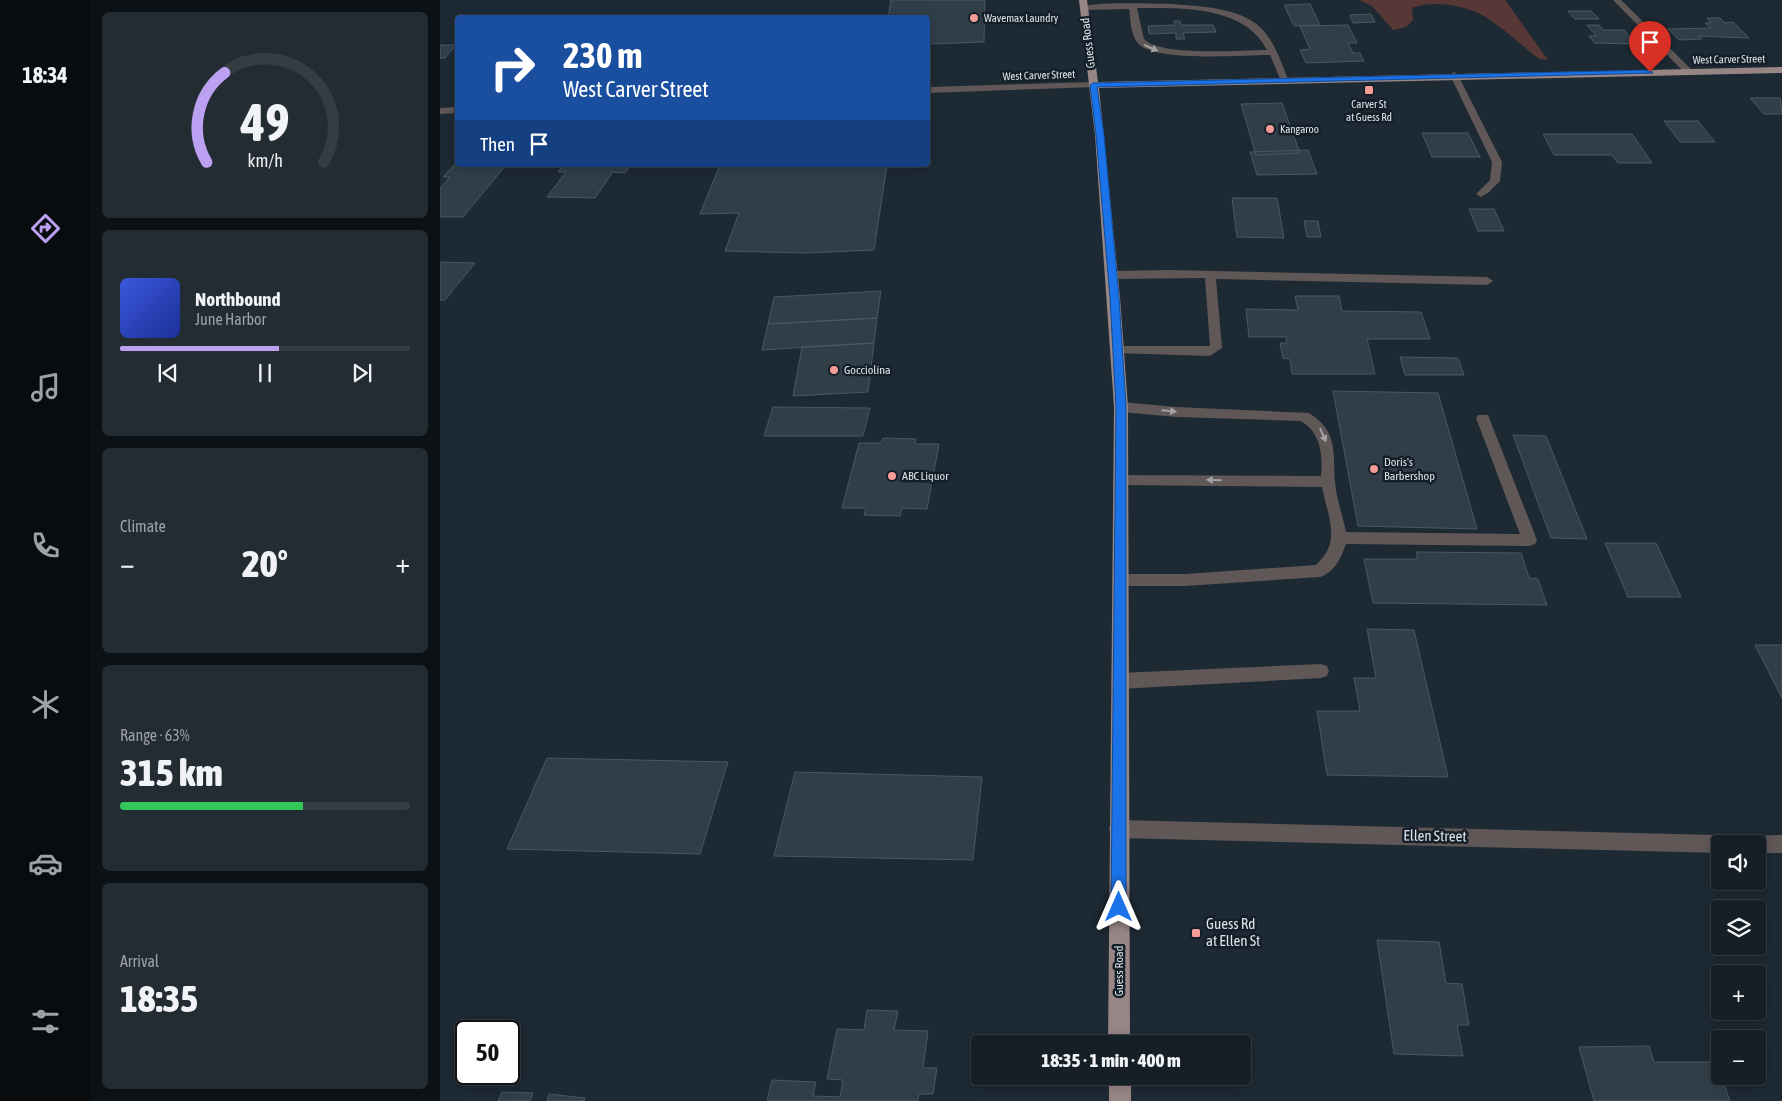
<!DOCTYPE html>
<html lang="en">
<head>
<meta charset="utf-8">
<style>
	:root { --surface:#161f26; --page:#232c32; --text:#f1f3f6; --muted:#9ea2a7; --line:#353d43; --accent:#bca0f2 }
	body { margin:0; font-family:"Asap Condensed",sans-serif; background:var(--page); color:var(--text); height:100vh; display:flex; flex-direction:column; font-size:19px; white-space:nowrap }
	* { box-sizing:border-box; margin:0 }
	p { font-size:16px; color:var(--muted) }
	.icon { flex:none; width:28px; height:28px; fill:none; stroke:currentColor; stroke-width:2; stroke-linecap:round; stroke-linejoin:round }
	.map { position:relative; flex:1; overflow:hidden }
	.side { display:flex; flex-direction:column; gap:12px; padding:12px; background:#0c1115; width:350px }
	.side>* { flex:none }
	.banner { position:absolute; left:15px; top:15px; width:475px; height:152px; border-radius:5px; box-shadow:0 2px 12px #0003,0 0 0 1px var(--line); background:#1a4fa0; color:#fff; overflow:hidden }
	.buttons { position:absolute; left:1271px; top:835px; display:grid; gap:10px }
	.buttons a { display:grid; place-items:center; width:55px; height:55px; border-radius:5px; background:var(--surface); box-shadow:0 2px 12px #0003,0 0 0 1px var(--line); font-size:25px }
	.speed { position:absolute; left:15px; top:1020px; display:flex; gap:10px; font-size:25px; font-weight:700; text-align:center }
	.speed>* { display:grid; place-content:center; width:65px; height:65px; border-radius:50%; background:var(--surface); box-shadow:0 2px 12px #0003,0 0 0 1px var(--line); line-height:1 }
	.speed .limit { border:2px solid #111; border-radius:8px; background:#fff; color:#111 }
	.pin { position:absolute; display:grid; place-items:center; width:42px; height:42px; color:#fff; margin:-51px -21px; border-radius:50% 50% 50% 0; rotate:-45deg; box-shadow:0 0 5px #0007 }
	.pin .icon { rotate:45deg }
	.me { position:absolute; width:55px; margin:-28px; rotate:0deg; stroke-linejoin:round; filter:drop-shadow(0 0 4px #0008) }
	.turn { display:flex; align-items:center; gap:18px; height:105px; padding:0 25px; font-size:22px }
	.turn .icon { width:65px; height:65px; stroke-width:2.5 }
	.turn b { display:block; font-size:35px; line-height:42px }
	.then { display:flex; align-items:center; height:48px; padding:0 25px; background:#0003; gap:10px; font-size:19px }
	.big { font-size:38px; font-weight:800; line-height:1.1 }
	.side .card { flex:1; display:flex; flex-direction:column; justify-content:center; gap:8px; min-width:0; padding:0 18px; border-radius:8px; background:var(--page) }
	.side .dial { align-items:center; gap:0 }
	.dial svg { height:130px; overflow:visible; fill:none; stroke:var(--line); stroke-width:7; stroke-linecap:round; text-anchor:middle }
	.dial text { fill:var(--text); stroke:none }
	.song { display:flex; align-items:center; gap:15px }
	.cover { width:60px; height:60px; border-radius:8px; background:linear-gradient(135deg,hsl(230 70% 55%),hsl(230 70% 35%)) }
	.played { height:5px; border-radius:2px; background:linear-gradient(90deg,var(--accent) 55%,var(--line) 55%) }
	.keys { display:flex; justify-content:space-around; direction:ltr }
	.heat { display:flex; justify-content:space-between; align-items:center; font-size:28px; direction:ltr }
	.charge { height:8px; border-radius:4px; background:linear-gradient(90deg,#34c759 63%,var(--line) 0) }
	.trip { position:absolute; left:531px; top:1035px; width:280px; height:50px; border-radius:5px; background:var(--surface); box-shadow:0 2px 12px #0003,0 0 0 1px var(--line); font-weight:800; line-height:50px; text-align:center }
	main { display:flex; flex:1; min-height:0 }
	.menu { display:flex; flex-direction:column; width:90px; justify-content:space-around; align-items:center; background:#090c0f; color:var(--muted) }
	.menu .icon { width:35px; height:35px }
	.menu .active { color:var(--accent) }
	.menu b { font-size:22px; color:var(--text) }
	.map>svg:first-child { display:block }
	.green { fill:#573836 }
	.building { fill:#313e48; stroke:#4a5863 }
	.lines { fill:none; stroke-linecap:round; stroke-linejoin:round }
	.minor { fill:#605757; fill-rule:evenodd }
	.major { fill:#978685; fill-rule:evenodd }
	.oneway { fill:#a4a3a7 }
	.route { fill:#1a73e8; stroke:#114b97 }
	.poi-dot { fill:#f59c96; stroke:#141f29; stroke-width:2 }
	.labels { text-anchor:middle; stroke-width:5; stroke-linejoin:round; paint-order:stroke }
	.far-poi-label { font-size:11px; fill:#dbe2e9; stroke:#141f29; text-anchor:start }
	.far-street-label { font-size:11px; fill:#dbe2e9; stroke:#141f29 }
	.street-label { font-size:12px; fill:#dbe2e9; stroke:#141f29 }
	.poi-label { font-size:12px; fill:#dbe2e9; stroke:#141f29; text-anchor:start }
	.near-street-label { font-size:15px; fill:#dbe2e9; stroke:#141f29 }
	.near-poi-label { font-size:15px; fill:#dbe2e9; stroke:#141f29; text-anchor:start }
</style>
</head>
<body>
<main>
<nav class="menu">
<b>18:34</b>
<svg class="icon active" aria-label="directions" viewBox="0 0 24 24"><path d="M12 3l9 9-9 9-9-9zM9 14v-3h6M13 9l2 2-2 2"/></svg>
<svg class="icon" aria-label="music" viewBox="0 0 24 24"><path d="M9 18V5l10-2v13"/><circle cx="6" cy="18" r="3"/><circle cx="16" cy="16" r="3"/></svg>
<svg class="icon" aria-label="phone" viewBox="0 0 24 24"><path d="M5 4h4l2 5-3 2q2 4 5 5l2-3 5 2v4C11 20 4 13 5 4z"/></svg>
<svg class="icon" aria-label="climate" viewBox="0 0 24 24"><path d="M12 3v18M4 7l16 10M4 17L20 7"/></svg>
<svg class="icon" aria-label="car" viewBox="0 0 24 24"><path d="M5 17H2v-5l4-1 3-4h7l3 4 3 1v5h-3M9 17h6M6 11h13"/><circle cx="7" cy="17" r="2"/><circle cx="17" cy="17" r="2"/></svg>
<svg class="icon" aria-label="filters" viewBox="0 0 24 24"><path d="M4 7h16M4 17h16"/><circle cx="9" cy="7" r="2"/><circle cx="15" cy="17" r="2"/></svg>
</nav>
<section class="side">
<div class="card dial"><svg viewBox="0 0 100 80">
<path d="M14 69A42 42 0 1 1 86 69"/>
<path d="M14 69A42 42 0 0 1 25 14" stroke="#bca0f2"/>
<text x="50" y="56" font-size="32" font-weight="700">49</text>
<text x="50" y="72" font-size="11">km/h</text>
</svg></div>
<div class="card">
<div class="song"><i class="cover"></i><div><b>Northbound</b><p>June Harbor</p></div></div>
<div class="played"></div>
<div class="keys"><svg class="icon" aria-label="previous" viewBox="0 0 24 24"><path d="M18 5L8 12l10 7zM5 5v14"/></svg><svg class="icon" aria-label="pause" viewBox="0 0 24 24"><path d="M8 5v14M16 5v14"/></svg><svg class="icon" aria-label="next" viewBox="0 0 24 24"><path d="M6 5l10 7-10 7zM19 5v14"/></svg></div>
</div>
<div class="card"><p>Climate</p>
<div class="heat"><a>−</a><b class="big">20°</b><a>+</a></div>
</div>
<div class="card"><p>Range · 63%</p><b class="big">315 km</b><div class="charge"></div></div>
<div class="card"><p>Arrival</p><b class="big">18:35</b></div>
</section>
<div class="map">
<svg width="1342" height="1101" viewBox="0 0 1342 1101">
	<rect width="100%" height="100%" fill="#1d2933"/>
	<path class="green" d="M919 0H1065L1108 60 1099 59C1082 46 1062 27 1044 16 1024 5 992 0 972 8L973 20 966 27 953 30 932 6Z"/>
	<path class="building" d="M451 0H545L544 42 488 44V18H448Z
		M870 4 880 25 854 26 844 5Z
		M1128 11H1151L1159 19H1135Z
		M931 14 935 22 913 23 910 15Z
		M1267 18H1280L1285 23 1293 22 1309 38 1259 36 1262 39 1239 40 1228 29 1271 28 1265 23H1271Z
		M734 21H740L741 25H773L776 32 743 33 745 39H736V33L709 34 708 26 735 25Z
		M908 25 917 43H908L913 53H920L924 61 866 63 860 50 870 49 860 26Z
		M1147 25H1159L1163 30H1184L1196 44 1155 43 1149 36H1156Z
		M0 45H16L5 58H0Z
		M1310 98H1340L1342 114H1324Z
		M842 103 860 153 816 155 801 104Z
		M1224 121H1258L1275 142H1240Z
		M982 133H1028L1040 157H992Z
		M1103 134H1192L1212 163H1178L1172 155H1114Z
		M868 150 877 174 817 175 810 152Z
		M18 161V165H66L23 217H0V188L10 177H3Z
		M123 165H169L190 166 185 173 173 172 155 198 107 197 126 172H118Z
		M280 165H447L434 250 366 253 285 251 299 213 260 214Z
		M792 198H837L844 238 797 237Z
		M1029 209H1054L1064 231H1038Z
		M864 221H878L881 237H867Z
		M0 262 35 263 5 300H0Z
		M441 291 437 318 328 324 334 297Z
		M855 296H899L902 311 981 312 990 339H927L935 374H852L850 359 843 358 840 343H847L846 337H809L806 309 858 310Z
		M437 318 434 343 322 350 328 324Z
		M434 343 428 392 353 396 362 347Z
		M960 357 1018 358 1024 375H965Z
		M893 391 998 393 1037 529 918 526Z
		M333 407 430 408 423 436H324Z
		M1073 435 1106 436 1147 539 1111 538Z
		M443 438 476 439 475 444H499L487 509 462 508 460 516 424 515 426 508H402L419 443H441Z
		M1165 543H1216L1241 597H1188Z
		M976 552 1081 553 1089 578 1098 579 1107 605 933 603 924 559H978Z
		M927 629 974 630 1008 777 887 775 877 711H920L914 678H936Z
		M1315 645H1342V698Z
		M107 758 288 762 260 854 67 849Z
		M355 772 542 777 533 860 334 856Z
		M937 940 999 942 1006 983 1022 984 1029 1025H1017L1023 1056 954 1054Z
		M427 1010 458 1011 454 1030 488 1031 483 1068H497L493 1094H479L478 1101H327L332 1080 376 1082 373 1096 400 1097 403 1080 387 1079 397 1029 424 1030Z
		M1209 1046 1214 1062H1276L1290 1101H1154L1139 1047Z
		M62 1092 93 1093 90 1101H58Z
		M109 1094 145 1098 144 1101H107Z"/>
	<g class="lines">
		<path class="minor" d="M1173 0H1181L1251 69V73H1245Z
			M730 4C758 6 800 7 821 28 835 42 841 62 848 79L841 81 830 55C802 55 720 62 700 45 690 37 691 20 689 9L644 10 640 8C650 1 714 4 730 4ZM697 8C741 8 804 5 827 50 801 50 721 57 704 39Z
			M1014 72 1018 75 1062 162 1060 181 1049 192 1041 197 1036 194 1050 180 1052 162 1010 75Z
			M653 82 657 85 656 87 488 93V87Z
			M18 107V113L0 114V108Z
			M729 270 1047 277 1053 281 1047 285 776 279 782 348 770 356 674 353 672 350 678 346H770L765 278 672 279 666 275 672 271Z
			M681 402 736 407 869 413C898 431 893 452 895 482 896 498 903 516 906 532L1080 534 1036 418 1038 415H1048L1097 540 1095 544 1090 546 906 544C901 558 895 572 880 577L745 586H680L675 585 672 580 675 575 680 574H745L876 565C902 541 888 518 882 487L680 485 675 484 673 480 675 476 680 475 881 476C883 455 881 433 861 421L736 417 681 412 674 407Z
			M881 664 887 666 889 671 887 676 881 678 679 689 673 686 671 681 673 676 679 673Z
			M678 820 1315 836 1342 835V853H1318V844H1280V853L678 838 671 836 669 829 671 822Z"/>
		<path class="major" d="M639 0H647L658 82 1342 67V73L659 88 680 297 688 407 690 1044H668L674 407 655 135Z
			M669 1076H691V1101H669Z"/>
	</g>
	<defs><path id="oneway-solid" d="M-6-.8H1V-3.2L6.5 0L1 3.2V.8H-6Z" transform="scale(1.25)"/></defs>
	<g class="oneway">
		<use href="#oneway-solid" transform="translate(711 48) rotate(24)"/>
		<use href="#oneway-solid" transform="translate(729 411) rotate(5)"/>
		<use href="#oneway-solid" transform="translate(883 435) rotate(66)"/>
		<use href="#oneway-solid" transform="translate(774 480) rotate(-179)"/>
	</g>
	<path class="route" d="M1210 70 1213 73 657 87 664 135 679 297 686 407V907L684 912 679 914 673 912 671 907 676 407 670 297 656 135 650 85 653 83Z"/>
	<g class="poi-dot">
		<circle cx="534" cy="18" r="5"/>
		<rect x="924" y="85" width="10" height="10" rx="2.5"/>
		<circle cx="830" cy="129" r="5"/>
		<circle cx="394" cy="370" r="5"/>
		<circle cx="934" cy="469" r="5"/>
		<circle cx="452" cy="476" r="5"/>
		<rect x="751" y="928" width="10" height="10" rx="2.5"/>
	</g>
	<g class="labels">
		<g class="far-poi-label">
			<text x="544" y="22">Wavemax Laundry</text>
			<text x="929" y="108" text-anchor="middle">Carver St<tspan x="929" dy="13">at Guess Rd</tspan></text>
			<text x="840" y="133">Kangaroo</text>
		</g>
		<g class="far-street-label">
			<text transform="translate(1289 59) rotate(-1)" y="4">West Carver Street</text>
			<text transform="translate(599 75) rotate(-2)" y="4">West Carver Street</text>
		</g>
		<g class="street-label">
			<text transform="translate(648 43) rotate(-97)" y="4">Guess Road</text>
			<text transform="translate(679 971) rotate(-90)" y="4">Guess Road</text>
		</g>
		<g class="poi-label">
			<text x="404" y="374">Gocciolina</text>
			<text x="944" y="466">Doris's<tspan x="944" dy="14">Barbershop</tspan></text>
			<text x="462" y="480">ABC Liquor</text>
		</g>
		<g class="near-street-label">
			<text transform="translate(995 836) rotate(1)" y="5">Ellen Street</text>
		</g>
		<g class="near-poi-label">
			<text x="766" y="929">Guess Rd<tspan x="766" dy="17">at Ellen St</tspan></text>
		</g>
	</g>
</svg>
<div class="buttons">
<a><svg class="icon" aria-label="sound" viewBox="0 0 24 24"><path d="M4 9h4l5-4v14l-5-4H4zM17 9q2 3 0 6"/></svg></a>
<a><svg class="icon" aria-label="layers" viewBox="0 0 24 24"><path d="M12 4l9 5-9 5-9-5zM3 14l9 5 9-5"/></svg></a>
<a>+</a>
<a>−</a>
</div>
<div class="speed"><div class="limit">50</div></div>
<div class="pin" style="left:1210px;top:72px;background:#d93025"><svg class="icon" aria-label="arrive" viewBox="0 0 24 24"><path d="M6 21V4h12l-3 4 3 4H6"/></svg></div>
<svg class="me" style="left:679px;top:907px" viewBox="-20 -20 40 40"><path d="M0-17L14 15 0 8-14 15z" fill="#1a73e8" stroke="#fff" stroke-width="4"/></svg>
<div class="trip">18:35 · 1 min · 400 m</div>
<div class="banner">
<div class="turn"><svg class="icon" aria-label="right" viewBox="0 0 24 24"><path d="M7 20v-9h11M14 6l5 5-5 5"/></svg><div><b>230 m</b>West Carver Street</div></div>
<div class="then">Then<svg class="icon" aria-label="arrive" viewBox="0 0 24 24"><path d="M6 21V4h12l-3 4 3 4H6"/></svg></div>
</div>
</div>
</main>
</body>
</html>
